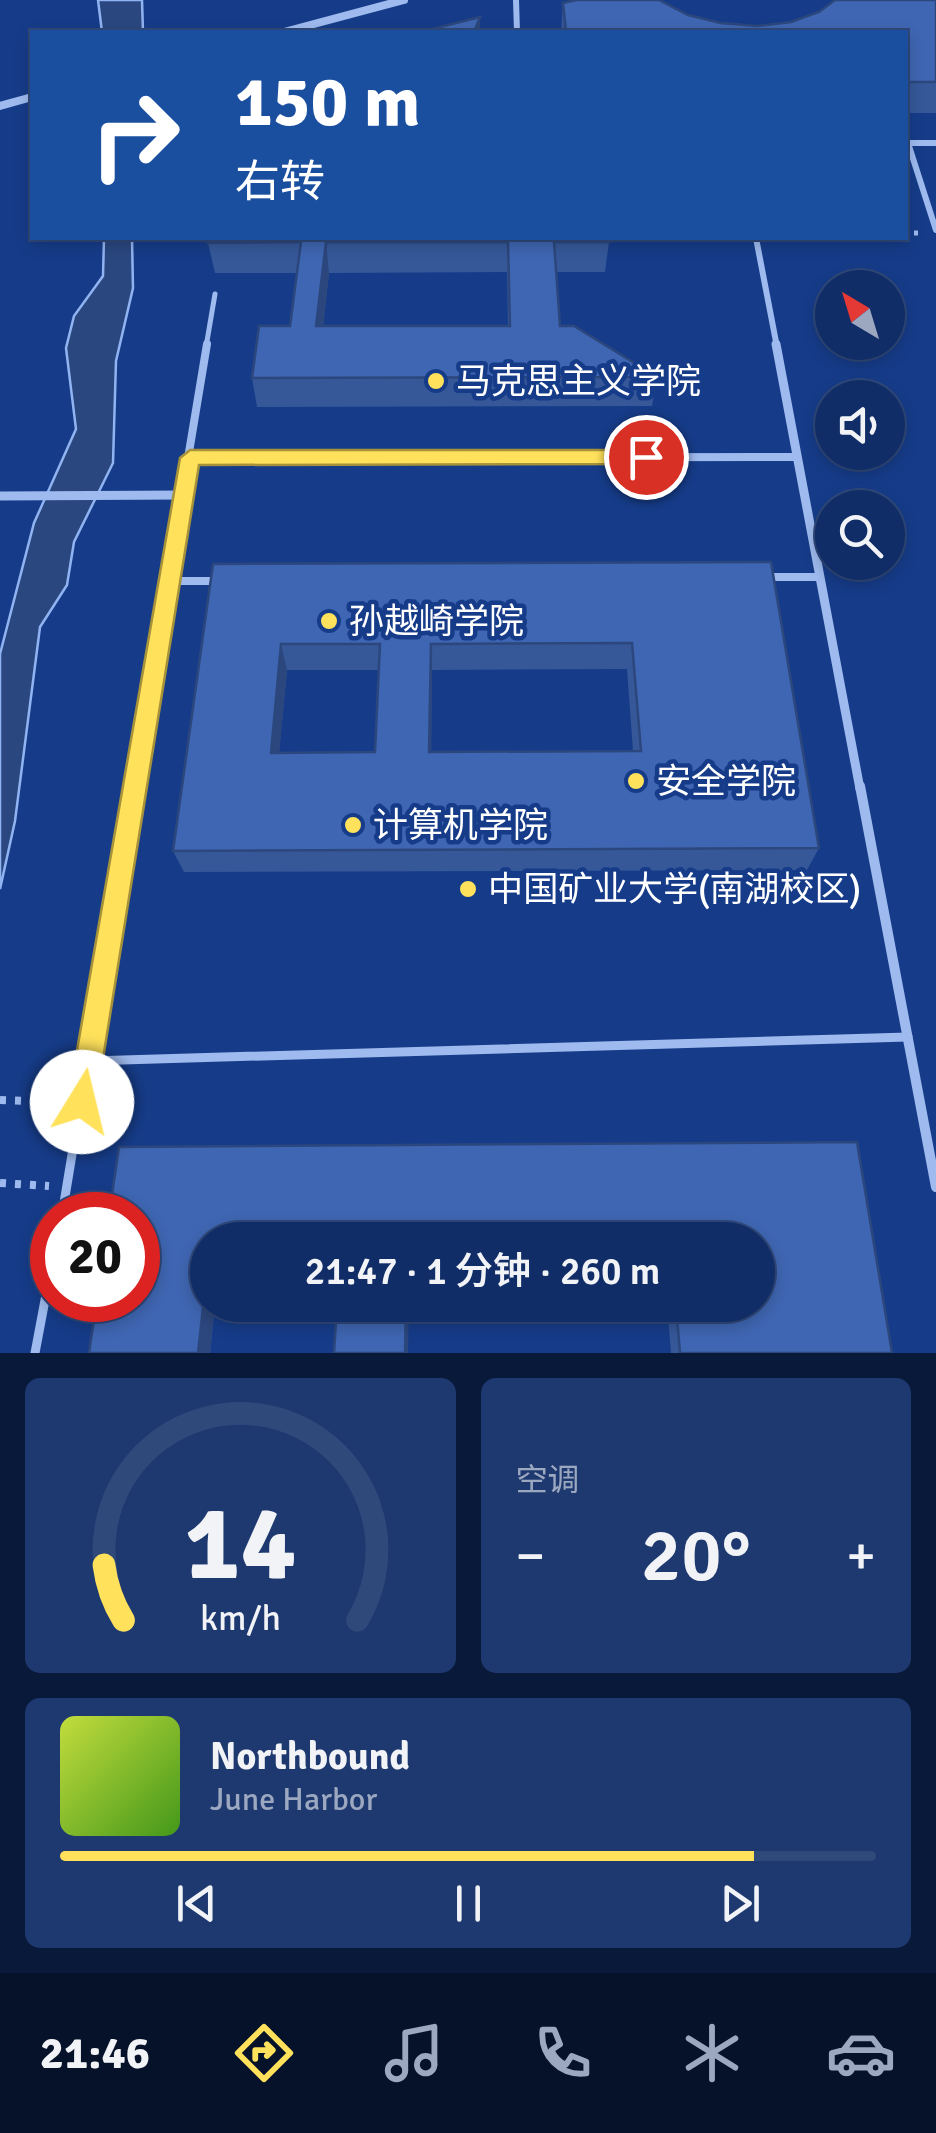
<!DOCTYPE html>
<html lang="zh">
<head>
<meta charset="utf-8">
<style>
	:root { --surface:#102d67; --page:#1e3970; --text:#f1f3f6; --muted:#9ca8c0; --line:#30497b; --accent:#ffe15b }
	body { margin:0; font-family:Signika,"Noto Sans SC",sans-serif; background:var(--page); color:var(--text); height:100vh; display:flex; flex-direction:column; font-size:38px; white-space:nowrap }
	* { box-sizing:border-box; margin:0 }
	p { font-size:32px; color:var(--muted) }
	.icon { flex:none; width:55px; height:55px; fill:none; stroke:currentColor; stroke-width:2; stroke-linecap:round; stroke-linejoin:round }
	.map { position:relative; height:1353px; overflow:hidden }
	.sheet { display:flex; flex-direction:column; gap:25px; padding:25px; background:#091939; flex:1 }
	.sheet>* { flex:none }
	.guide { position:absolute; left:30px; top:30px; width:878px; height:210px; border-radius:0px; box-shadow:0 5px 15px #0003,0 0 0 2px var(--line); background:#1a4fa0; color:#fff; overflow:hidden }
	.needle { width:65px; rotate:322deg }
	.controls { position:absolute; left:815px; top:270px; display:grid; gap:20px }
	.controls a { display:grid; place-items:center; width:90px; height:90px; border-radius:50%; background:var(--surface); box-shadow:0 5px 15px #0003,0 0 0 2px var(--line); font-size:50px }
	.speed { position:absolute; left:30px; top:1192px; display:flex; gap:20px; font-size:50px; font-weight:700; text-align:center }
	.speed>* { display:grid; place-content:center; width:130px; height:130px; border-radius:50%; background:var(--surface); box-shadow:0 5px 15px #0003,0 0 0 2px var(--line); line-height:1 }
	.speed .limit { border:15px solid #d22; background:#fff; color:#111 }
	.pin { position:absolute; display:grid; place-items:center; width:85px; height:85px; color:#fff; margin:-42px; border:5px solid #fff; border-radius:50%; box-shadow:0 2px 10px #0007 }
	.me { position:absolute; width:110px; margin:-55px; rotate:9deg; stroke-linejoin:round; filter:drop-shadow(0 0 8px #0008) }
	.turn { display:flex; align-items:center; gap:35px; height:210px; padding:0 40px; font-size:45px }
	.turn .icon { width:130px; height:130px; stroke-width:2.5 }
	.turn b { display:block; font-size:70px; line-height:85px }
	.big { font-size:75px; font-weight:600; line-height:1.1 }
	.sheet .card { flex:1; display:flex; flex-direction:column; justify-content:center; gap:15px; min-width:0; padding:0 35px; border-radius:15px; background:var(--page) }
	.sheet .dial { align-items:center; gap:0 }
	.dial svg { height:260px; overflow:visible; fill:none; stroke:var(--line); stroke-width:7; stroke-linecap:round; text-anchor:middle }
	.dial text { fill:var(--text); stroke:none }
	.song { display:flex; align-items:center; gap:30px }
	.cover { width:120px; height:120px; border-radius:15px; background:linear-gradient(135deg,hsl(70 70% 55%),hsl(100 70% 35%)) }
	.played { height:10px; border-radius:5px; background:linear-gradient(90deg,var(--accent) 85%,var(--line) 85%) }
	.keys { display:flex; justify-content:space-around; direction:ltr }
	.heat { display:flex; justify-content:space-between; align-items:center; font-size:55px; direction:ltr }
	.sheet .tiles { flex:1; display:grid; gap:25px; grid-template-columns:1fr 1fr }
	.card:last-child { grid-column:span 2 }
	.trip { position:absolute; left:190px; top:1222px; width:585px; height:100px; border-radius:50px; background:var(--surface); box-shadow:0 5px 15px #0003,0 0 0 2px var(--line); font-weight:600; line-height:100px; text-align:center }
	.menu { display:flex; height:160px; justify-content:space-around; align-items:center; background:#061229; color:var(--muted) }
	.menu .icon { width:70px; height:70px }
	.menu .on { color:var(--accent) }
	.menu b { font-size:45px; color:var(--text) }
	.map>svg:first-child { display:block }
	.water { fill:#2a4780; stroke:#90b3f1; stroke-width:2.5 }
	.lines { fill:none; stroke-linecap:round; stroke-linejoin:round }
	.path-far1 { stroke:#9ebaee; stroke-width:5; stroke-dasharray:4 5; stroke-linecap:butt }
	.path { stroke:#9ebaee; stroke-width:8; stroke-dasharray:6 9; stroke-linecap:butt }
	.service-far2 { stroke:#9ebaee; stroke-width:5 }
	.service-far1 { stroke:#9ebaee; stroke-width:8 }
	.service { stroke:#9ebaee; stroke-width:9 }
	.pedestrian-far2 { stroke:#9ebaee; stroke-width:6 }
	.pedestrian-far1 { stroke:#9ebaee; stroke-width:9 }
	.pedestrian { stroke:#9ebaee; stroke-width:10 }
	.minor { stroke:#9ebaee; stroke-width:8 }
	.wall { fill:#365899; fill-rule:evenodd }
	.shaded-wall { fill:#2c477d }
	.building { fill:#3f66b2; stroke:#2c477d; stroke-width:2.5; fill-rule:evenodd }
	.route { fill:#ffe15b; stroke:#a6923b; stroke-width:2.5 }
	.poi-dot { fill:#ffe15b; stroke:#163c89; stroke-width:4 }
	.labels { text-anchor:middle; stroke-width:9; stroke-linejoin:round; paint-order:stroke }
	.poi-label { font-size:35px; fill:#fff; stroke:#163c89; text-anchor:start }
</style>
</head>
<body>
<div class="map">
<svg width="936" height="1353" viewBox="0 0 936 1353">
	<rect width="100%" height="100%" fill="#163c89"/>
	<path class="water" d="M98 0H142L143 32H102Z
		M104 238H132L133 288 116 361 113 463 74 542 67 585 40 627 15 821 0 889V654L34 523 76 429 66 348 74 316 103 276Z"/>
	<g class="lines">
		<path class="path-far1" d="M905 233H920"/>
		<path class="path" d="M0 1100 66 1102
			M0 1183 49 1186"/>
		<path class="service-far2" d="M206 347 215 294"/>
		<path class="service-far1" d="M190 458 797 457
			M764 577H820
			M170 581H220
			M133 789 207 344"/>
		<path class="service" d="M89 1061 908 1037
			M62 1215 133 786
			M35 1353 52 1263"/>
		<path class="pedestrian-far2" d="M516 0 517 32
			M905 143H936
			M908 143 936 230
			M756 238 777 347"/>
		<path class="pedestrian-far1" d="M776 344 860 789
			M0 496 184 495"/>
		<path class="pedestrian" d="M860 786 936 1187"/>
		<path class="minor" d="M284 32 404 0
			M0 106 32 97"/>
	</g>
	<path class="wall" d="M936 0V113H905V32H561L563 3 688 15 721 23 757 26Z
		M609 242 605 272H556L560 326 657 377 652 406 257 407 252 378 290 326 297 273H215L208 243ZM507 272 508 326H323L329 273Z
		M771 562 819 848 807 870 184 872 173 851 213 564ZM627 669 633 751 431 752 432 670ZM287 670H379L375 752 279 753Z
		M857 1142 892 1353H671L667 1305H758V1240H208V1305H215L210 1353H89L97 1300H138V1215H109L119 1147Z"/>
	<path class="shaded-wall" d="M480 17V32H474Z
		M326 242 329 273 320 356 316 326Z
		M281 644 287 670 277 776 271 753Z
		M431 644 432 670 431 776 429 752Z
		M205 1289 208 1291V1305H215L210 1353H198Z
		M406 1305H409L408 1353H405Z"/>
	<path class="building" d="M576 0H659L688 15 721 23 757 26 791 22 819 12 835 0H936V82H905V32H566L563 3Z
		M480 17 474 32H420Z
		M209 238H608L609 242H554L560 326H574L657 377 252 378 259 326H290L301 242 208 243ZM326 242H508L510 326H316Z
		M771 562 819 848 173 851 213 564ZM632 643 641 751 429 752 431 644ZM281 644H380L375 752 271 753Z
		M857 1142 892 1353H680L676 1305H758V1240H208V1289H205L198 1353H89L97 1300H138V1215H109L119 1147Z
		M337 1305H406L405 1353H334Z"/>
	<path class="route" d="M190 450H646L656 457 646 464 199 465 96 1102 92 1112 82 1116 72 1112 68 1102 180 458Z"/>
	<g class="poi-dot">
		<circle cx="436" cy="381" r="10"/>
		<circle cx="329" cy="621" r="10"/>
		<circle cx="636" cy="781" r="10"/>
		<circle cx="353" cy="825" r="10"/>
		<circle cx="468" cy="889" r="10"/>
	</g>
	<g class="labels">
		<g class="poi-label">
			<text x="456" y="393">马克思主义学院</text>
			<text x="349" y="633">孙越崎学院</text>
			<text x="656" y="793">安全学院</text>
			<text x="373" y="837">计算机学院</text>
			<text x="488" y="901">中国矿业大学(南湖校区)</text>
		</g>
	</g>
</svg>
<div class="controls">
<a><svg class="needle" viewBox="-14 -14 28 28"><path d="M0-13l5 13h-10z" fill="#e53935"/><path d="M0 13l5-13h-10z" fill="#9ca8c0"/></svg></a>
<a><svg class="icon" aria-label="sound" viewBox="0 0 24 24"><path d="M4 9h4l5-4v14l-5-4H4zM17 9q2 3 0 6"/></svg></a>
<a><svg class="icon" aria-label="search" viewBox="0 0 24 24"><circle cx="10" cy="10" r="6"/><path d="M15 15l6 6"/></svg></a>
</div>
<div class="speed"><div class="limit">20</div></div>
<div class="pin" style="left:646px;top:457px;background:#d93025"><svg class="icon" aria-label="arrive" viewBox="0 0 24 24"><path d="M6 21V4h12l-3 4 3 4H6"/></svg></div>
<svg class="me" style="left:82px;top:1102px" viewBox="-20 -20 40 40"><circle r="19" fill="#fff"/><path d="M0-13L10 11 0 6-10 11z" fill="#ffe15b"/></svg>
<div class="trip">21:47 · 1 分钟 · 260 m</div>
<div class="guide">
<div class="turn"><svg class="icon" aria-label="right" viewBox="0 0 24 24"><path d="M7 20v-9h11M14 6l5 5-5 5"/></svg><div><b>150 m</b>右转</div></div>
</div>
</div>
<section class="sheet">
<div class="tiles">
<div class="card dial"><svg viewBox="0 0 100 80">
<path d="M14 69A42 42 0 1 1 86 69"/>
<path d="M14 69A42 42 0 0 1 8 52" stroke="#ffe15b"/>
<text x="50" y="56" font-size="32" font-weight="700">14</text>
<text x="50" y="72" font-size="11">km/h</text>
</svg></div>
<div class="card"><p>空调</p>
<div class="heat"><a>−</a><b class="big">20°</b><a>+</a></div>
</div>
<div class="card">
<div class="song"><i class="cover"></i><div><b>Northbound</b><p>June Harbor</p></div></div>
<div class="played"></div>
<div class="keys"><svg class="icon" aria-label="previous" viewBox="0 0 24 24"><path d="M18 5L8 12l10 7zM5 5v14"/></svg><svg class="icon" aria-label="pause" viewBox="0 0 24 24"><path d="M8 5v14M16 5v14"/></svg><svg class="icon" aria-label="next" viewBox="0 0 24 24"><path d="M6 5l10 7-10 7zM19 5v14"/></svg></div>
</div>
</div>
</section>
<nav class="menu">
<b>21:46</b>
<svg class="icon on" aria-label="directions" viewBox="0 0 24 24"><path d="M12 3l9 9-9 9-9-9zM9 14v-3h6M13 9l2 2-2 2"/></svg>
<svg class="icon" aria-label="music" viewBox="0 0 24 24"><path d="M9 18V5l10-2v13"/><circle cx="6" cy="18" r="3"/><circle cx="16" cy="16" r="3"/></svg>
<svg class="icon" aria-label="phone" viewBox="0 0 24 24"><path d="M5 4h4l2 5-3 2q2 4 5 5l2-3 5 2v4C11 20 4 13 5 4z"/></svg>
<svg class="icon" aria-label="climate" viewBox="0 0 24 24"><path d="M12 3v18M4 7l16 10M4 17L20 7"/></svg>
<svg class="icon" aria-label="car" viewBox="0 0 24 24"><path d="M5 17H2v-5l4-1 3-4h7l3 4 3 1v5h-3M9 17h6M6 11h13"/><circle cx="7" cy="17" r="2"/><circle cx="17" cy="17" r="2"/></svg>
</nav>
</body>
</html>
